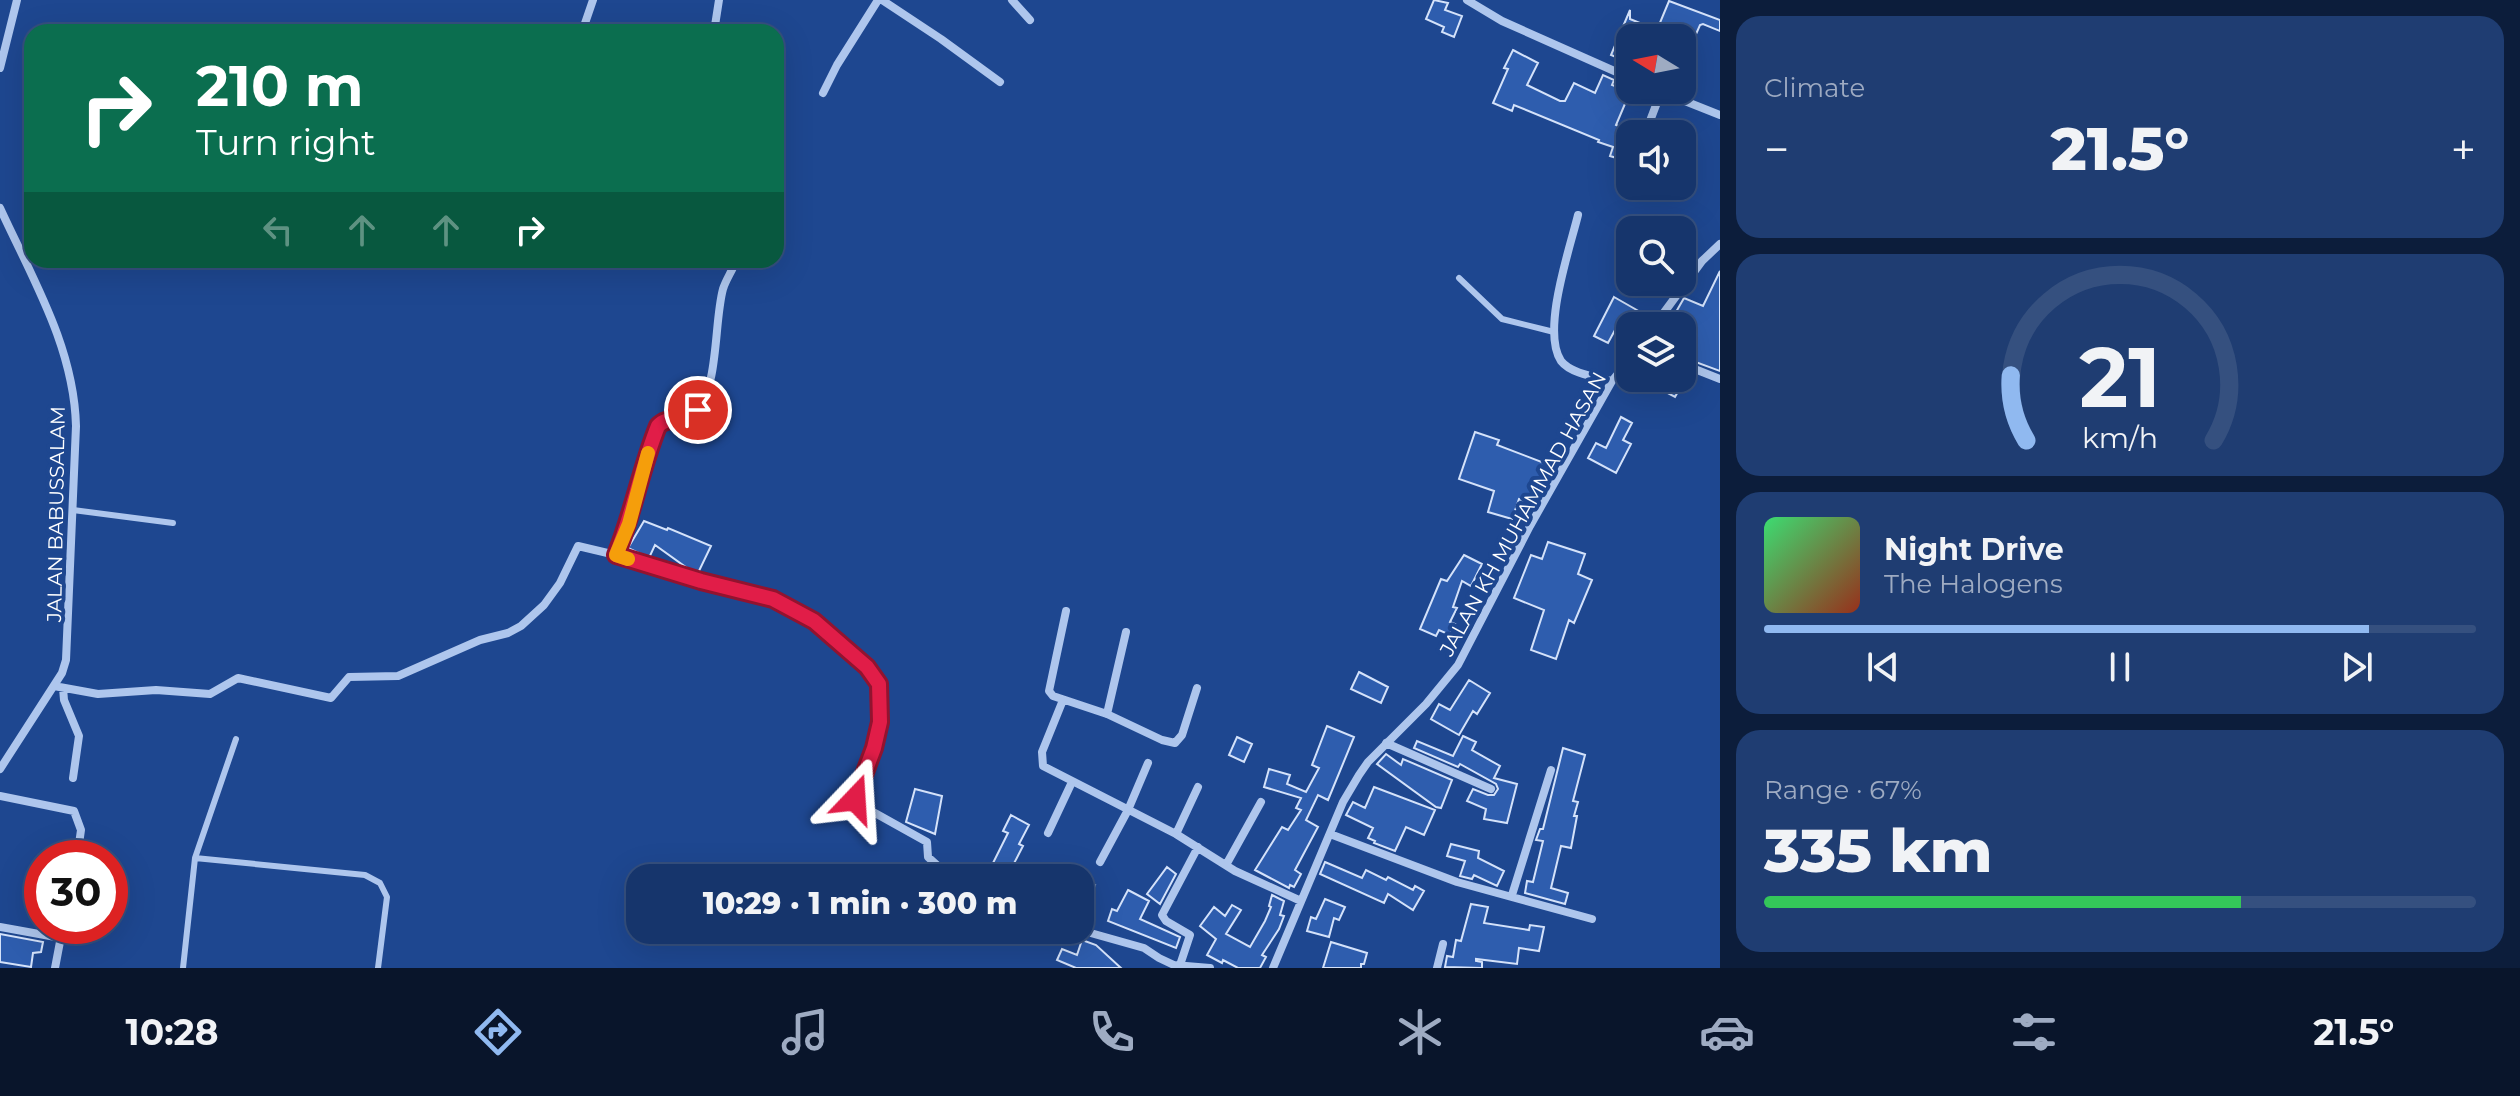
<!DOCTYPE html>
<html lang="en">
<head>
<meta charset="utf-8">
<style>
	:root { --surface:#16356c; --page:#1f3d72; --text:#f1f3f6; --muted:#9eabc2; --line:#35507f; --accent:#90b9f0 }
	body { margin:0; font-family:Montserrat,sans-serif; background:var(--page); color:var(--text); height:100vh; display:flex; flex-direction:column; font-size:30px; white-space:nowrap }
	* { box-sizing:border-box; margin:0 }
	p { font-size:26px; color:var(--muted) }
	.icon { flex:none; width:44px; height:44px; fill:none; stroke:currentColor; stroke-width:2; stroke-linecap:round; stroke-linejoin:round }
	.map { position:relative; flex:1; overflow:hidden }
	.side { display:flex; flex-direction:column; gap:16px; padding:16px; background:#0c1d3b; width:800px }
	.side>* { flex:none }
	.banner { position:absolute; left:24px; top:24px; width:760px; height:244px; border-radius:24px; box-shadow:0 8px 32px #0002,0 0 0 2px var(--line); background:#0b6e4f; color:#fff; overflow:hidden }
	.needle { width:52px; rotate:280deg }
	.fabs { position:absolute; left:1616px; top:24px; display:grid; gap:16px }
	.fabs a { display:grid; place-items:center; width:80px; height:80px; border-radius:16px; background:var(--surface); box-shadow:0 8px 32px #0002,0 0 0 2px var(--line); font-size:40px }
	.speed { position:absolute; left:24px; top:840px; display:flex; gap:16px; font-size:40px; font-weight:700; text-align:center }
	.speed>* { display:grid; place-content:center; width:104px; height:104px; border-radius:50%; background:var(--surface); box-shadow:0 8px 32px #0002,0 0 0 2px var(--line); line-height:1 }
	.speed .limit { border:12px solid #d22; background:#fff; color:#111 }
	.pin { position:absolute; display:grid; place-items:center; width:68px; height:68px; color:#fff; margin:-34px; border:4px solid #fff; border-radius:50%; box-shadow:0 2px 8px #0007 }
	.me { position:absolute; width:88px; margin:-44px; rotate:20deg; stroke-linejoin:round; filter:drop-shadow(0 0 6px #0008) }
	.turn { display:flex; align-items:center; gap:28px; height:168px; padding:0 40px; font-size:36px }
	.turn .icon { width:104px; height:104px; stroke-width:2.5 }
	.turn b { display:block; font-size:56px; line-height:68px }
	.lanes { display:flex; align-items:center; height:76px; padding:0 40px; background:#0003; justify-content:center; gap:40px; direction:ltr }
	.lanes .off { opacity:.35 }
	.big { font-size:60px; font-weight:800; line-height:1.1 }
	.side .widget { flex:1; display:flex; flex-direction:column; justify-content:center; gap:12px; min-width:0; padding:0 28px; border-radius:24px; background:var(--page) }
	.side .dial { align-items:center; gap:0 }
	.dial svg { height:208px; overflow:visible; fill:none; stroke:var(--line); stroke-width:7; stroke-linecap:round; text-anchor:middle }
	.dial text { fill:var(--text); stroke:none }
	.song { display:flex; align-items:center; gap:24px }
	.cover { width:96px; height:96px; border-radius:12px; background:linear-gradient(135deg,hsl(140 70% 55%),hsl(10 70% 35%)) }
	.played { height:8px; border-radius:4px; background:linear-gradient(90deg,var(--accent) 85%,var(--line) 85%) }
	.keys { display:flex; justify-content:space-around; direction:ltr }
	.heat { display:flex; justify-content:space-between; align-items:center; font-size:44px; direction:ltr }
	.charge { height:12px; border-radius:6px; background:linear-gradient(90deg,#34c759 67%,var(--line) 0) }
	.trip { position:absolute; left:626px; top:864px; width:468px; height:80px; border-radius:24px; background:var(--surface); box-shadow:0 8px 32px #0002,0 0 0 2px var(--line); font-weight:800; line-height:80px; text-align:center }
	.menu { display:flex; height:128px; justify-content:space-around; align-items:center; background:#09152b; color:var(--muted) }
	.menu .icon { width:56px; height:56px }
	.menu .current { color:var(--accent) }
	.menu b { font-size:36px; color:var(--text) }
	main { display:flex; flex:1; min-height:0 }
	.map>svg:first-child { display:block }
	.building { fill:#2e5dae; stroke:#d4e2fa; stroke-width:2 }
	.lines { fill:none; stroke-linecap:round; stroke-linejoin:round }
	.service { stroke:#aec6ed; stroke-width:6 }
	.minor { stroke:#aec6ed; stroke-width:8 }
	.route-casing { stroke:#92132f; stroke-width:20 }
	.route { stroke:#e11d48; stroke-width:14 }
	.slow { stroke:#f59e0b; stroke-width:14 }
	.labels { text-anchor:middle; stroke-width:8; stroke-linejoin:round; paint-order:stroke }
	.street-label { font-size:20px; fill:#fff; stroke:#1e4790 }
</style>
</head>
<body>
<main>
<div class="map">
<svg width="1720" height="968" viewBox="0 0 1720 968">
	<rect width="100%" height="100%" fill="#1e4790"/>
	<path class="building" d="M1434 0 1448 3 1445 10 1462 16 1454 37 1442 32 1444 27 1426 19Z
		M1669 1 1720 20V31L1703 24 1700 25 1682 66V38H1630V63L1611 55 1630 10V19L1657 30Z
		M1513 50 1538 63 1527 85 1560 101H1565L1574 83 1595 93 1603 75 1614 80 1612 85 1630 92 1616 125 1630 131V151L1623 149 1620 159 1610 156 1613 147 1598 142 1599 140 1514 105 1512 111 1493 103 1508 69 1504 68Z
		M1720 271V371L1682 357V326H1668L1684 298 1703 306Z
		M1614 297 1649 317 1642 326H1632L1621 319 1608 343 1594 336Z
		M1682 372 1688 374 1675 397 1645 381 1638 391 1622 380 1682 378Z
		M1621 417 1632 423 1623 440 1631 444 1616 473 1588 458 1596 443 1606 448Z
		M1475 432 1499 440 1497 445 1547 464 1532 504 1519 499 1512 519 1488 512 1494 491 1459 479Z
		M644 521 667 530 668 528 711 546 698 573 690 570 655 545 649 558 628 548Z
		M1548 542 1585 554 1578 574 1592 580 1574 623 1569 620 1556 659 1531 650 1544 610 1514 598 1531 555 1542 559Z
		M1464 555 1482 564 1471 586 1462 581 1453 607 1457 608 1450 622 1455 624 1450 635 1439 630 1436 636 1420 629 1441 579 1447 581Z
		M1359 672 1388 687 1381 703 1351 689Z
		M1469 680 1490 693 1477 714 1473 711 1459 735 1431 719 1439 704 1450 710Z
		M1327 726 1354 737 1328 800 1318 795 1306 820 1318 827 1295 870 1301 874 1294 887 1290 885 1289 888 1255 870 1282 827 1288 830 1301 810 1296 808 1301 798 1264 787 1269 769 1290 775 1287 784 1306 792 1319 768 1312 765Z
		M1463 736 1476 742 1472 750 1500 766 1494 778 1517 784 1507 823 1484 819 1486 809 1467 801 1473 789 1488 795H1494L1498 789 1496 784 1460 764 1458 767 1414 748 1417 741 1453 756Z
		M1237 737 1252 744 1244 762 1229 755Z
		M1563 748 1585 755 1573 801 1578 802 1574 816H1577L1571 848 1561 846 1551 888 1568 893 1565 904 1525 893 1527 881 1533 882 1543 841 1536 840 1540 829H1543Z
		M1386 754 1401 765 1403 759 1452 780 1441 808 1436 807 1377 764Z
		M1374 787 1435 810 1424 835 1406 827 1395 851 1374 843 1375 841 1368 838 1373 828 1346 815 1353 802 1365 808Z
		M915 789 942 796 935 834 906 822Z
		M1011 815 1029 825 1019 844 1023 846 1008 875 991 867 1008 833 1003 831Z
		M1451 844 1479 851 1478 858 1504 871 1497 886 1474 875 1472 879 1460 876 1465 861 1447 856Z
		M1325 862 1362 878 1366 870 1386 880 1388 877 1413 890 1415 886 1424 891 1413 910 1388 894 1384 903 1320 874Z
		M1167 867 1176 874 1160 904 1147 894Z
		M1080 881 1095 885 1085 924 1080 923Z
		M1128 890 1149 901 1140 919 1180 937 1176 948 1108 921 1112 909 1117 911Z
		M1272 895 1284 901 1280 915 1284 916 1279 929 1262 955 1266 957 1260 968H1238L1223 960 1222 963 1207 955 1216 939 1200 926 1214 907 1225 916 1232 905 1241 910 1226 934 1250 947 1265 921 1271 907 1269 906Z
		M1325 899 1345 907 1339 920 1334 918 1329 937 1307 931 1311 917 1316 919Z
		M1471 904 1488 907 1484 923 1529 930 1530 925 1544 927 1539 951 1519 948 1517 964 1476 959V961L1482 962V968L1445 967 1447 956 1453 957 1456 940 1461 941Z
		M0 934 43 942 41 952 33 953 31 967 0 962Z
		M1082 940 1096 945 1121 968H1076L1057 960 1062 949 1077 955Z
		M1331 942 1367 953 1364 964H1361V968H1323Z"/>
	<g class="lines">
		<path class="service" d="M1459 278 1502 319 1554 332
			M73 510 173 523
			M195 858 365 875 380 883 387 897 378 968
			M183 968 195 858 236 739"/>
		<path class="minor" d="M882 0 941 39 1000 82
			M1012 0 1030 20
			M1467 0 1502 21 1630 78
			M582 32 593 0
			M714 32 719 0
			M0 68 17 0
			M1657 90 1720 115
			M823 93 837 65 878 0
			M1645 134 1661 92
			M0 208C32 278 74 347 76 426L66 660 62 673 0 769
			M1578 215C1570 248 1541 331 1561 361 1571 374 1597 377 1612 381
			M1654 326 1702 261 1720 244
			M1682 364 1720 379
			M616 555 701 581 773 599 814 621 867 667 879 684 880 722 874 748 857 789V803L927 842 928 857 939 867 979 878
			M1066 611 1049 691 1053 696 1107 714 1162 740 1175 743 1182 735 1197 688
			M54 686 98 694 156 690 210 694 238 678 331 698 349 677 398 676 480 640 508 633 521 626 544 605 560 583 578 546 616 555C633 513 641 468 658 426 668 415 685 424 697 411 719 384 714 322 723 289 726 279 733 270 736 260
			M63 688 64 700 79 736 73 778
			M1063 700 1042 752 1043 766 1176 834 1235 871 1301 901
			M1107 714 1126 632
			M1386 743 1491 789
			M0 796 74 811 81 830 77 858
			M1048 833 1072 782
			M1176 834 1198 787
			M1330 834 1457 882 1592 919
			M1100 862 1128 810 1148 763
			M1226 865 1261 802
			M1512 895 1551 770
			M0 927 61 938
			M1080 930 1144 948 1159 958 1174 965 1210 968
			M1180 965 1190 935 1166 921 1162 915 1198 847
			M55 968 63 926
			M1273 968 1343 802 1359 775 1368 762 1426 704 1458 665 1530 526 1612 381 1630 359
			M1437 968 1443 944"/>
	</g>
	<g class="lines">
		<defs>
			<path id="route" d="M698 410C684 425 669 414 658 426 641 468 633 513 616 555L701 581 773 599 814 621 867 667 879 684 880 722 874 748 855 799"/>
		</defs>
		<use href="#route" class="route-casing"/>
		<use href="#route" class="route"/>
		<path class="slow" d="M628 559 616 555 629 524 648 453"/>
	</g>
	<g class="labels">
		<g class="street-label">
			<text transform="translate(56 514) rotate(-89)" y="7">JALAN BABUSSALAM</text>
			<text transform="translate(1523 514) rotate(-61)" y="7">JALAN KH MUHAMMAD HASAN</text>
		</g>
	</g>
</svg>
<div class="fabs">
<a><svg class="needle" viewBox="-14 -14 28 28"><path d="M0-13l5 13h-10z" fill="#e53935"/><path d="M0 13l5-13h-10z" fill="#9eabc2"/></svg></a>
<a><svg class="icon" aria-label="sound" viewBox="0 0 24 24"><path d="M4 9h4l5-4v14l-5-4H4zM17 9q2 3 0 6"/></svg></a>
<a><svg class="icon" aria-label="search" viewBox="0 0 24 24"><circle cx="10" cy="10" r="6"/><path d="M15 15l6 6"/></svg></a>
<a><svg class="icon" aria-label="layers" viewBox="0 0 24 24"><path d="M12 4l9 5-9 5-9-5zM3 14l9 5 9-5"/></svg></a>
</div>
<div class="speed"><div class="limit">30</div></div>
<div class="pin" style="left:698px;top:410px;background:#d93025"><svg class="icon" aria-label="arrive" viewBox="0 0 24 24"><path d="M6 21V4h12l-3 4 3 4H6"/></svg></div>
<svg class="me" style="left:855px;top:799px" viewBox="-20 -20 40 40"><path d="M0-17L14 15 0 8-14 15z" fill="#e11d48" stroke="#fff" stroke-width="4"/></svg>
<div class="trip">10:29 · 1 min · 300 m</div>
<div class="banner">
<div class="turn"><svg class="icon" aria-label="right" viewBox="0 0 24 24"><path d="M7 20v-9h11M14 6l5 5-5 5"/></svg><div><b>210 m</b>Turn right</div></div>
<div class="lanes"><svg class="icon off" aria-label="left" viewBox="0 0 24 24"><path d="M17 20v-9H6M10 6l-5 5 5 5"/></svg><svg class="icon off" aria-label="ahead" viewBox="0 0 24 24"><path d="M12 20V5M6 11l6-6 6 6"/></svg><svg class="icon off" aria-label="ahead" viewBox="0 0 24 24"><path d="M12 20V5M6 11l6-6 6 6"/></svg><svg class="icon" aria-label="right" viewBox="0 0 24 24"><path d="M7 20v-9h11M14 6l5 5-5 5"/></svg></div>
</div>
</div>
<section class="side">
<div class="widget"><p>Climate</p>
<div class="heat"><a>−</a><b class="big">21.5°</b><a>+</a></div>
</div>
<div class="widget dial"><svg viewBox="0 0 100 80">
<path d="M14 69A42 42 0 1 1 86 69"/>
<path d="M14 69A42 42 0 0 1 8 44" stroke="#90b9f0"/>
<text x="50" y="56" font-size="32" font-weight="700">21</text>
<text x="50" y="72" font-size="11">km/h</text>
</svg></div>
<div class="widget">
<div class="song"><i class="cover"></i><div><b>Night Drive</b><p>The Halogens</p></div></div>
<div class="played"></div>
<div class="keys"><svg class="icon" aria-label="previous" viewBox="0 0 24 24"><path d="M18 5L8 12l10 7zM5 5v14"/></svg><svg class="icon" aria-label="pause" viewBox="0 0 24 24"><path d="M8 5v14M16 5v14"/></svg><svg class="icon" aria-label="next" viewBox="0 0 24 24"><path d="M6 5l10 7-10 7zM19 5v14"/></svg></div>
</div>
<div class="widget"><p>Range · 67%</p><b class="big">335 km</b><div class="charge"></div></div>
</section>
</main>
<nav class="menu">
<b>10:28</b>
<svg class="icon current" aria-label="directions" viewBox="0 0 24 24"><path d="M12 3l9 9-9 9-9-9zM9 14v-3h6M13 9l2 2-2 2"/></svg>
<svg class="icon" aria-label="music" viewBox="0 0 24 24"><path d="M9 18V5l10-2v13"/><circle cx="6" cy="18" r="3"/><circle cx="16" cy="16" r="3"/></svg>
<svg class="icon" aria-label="phone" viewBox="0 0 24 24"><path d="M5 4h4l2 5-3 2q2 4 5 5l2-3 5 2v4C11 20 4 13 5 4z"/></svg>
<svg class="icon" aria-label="climate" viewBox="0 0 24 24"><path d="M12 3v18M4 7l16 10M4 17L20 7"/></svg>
<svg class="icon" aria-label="car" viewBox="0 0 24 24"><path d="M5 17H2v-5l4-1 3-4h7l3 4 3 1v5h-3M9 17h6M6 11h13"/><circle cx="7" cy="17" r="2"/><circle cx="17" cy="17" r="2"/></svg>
<svg class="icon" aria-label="filters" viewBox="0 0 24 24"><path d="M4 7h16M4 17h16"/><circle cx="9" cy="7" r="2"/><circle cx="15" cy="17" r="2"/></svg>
<b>21.5°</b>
</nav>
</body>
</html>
